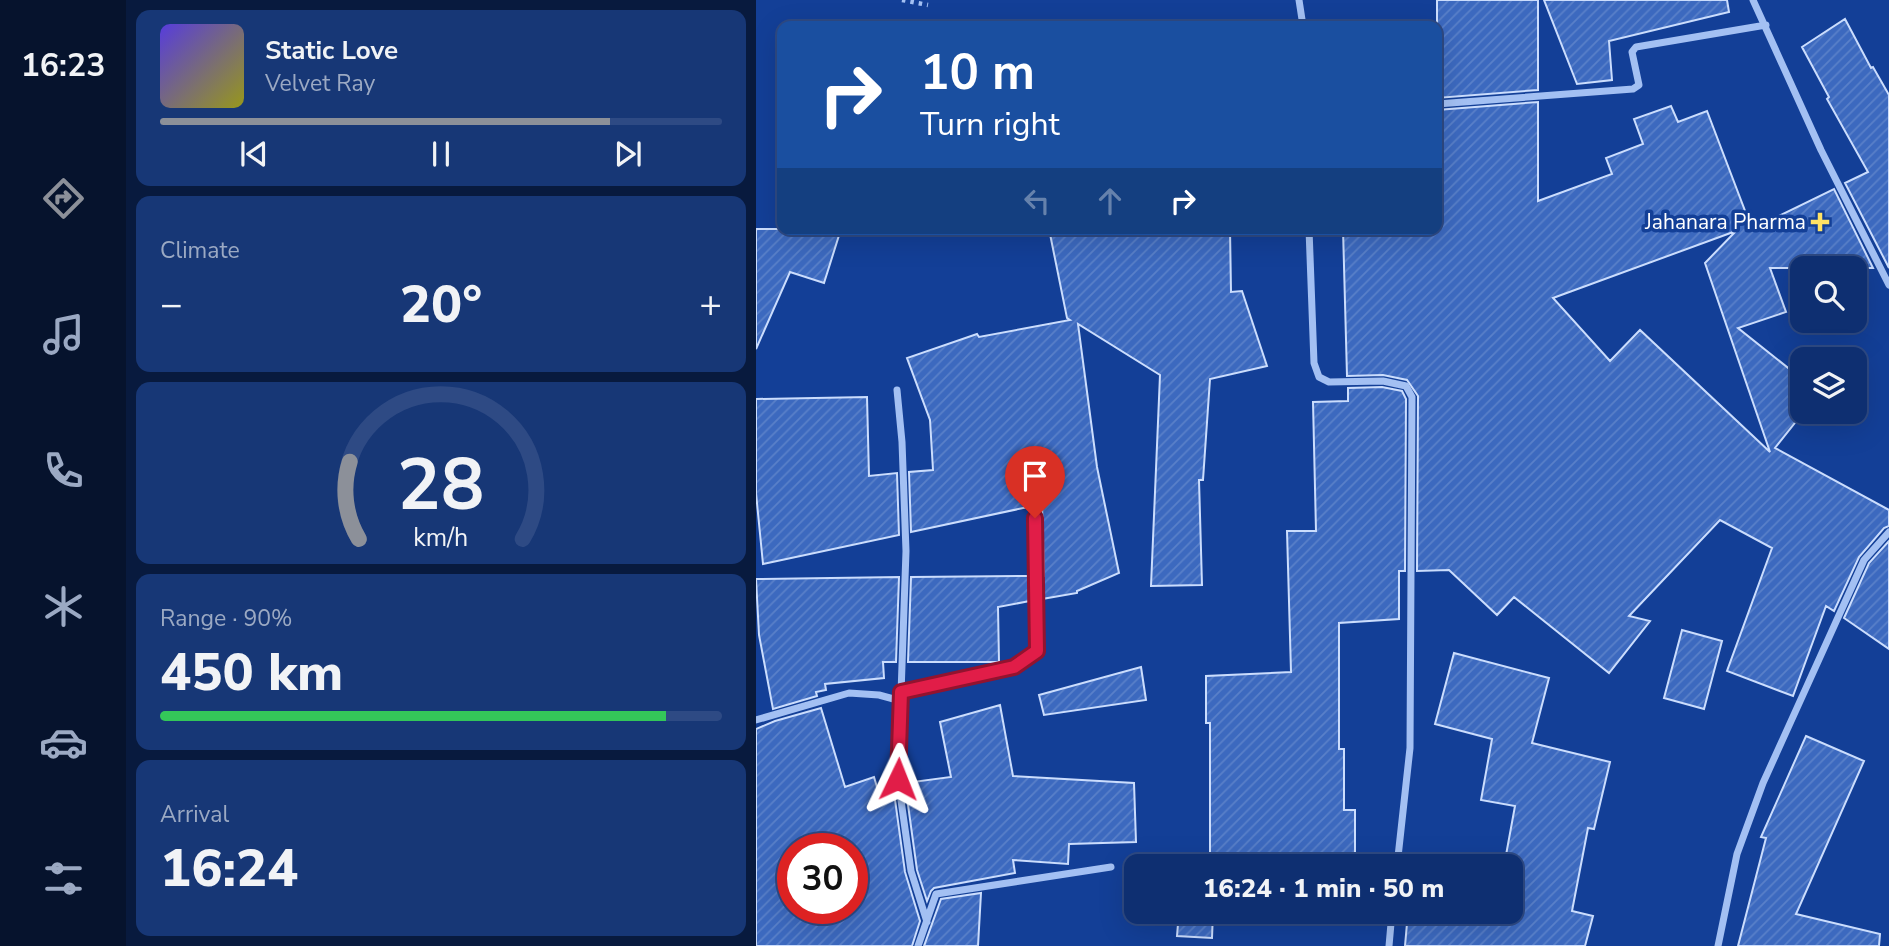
<!DOCTYPE html>
<html lang="en">
<head>
<meta charset="utf-8">
<style>
	:root { --surface:#0e2f71; --page:#173776; --text:#f1f3f6; --muted:#9ba9c3; --line:#2e4a84; --accent:#8c9099 }
	body { margin:0; font-family:"Nunito Sans",sans-serif; background:var(--page); color:var(--text); height:100vh; display:flex; flex-direction:column; font-size:26px; white-space:nowrap }
	* { box-sizing:border-box; margin:0 }
	p { font-size:23px; color:var(--muted) }
	.icon { flex:none; width:38px; height:38px; fill:none; stroke:currentColor; stroke-width:2; stroke-linecap:round; stroke-linejoin:round }
	.map { position:relative; flex:1; overflow:hidden }
	.sheet { display:flex; flex-direction:column; gap:10px; padding:10px; background:#081a3e; width:630px }
	.sheet>* { flex:none }
	.guide { position:absolute; left:21px; top:21px; width:665px; height:214px; border-radius:14px; box-shadow:0 7px 28px #0002,0 0 0 2px var(--line); background:#1a4fa0; color:#fff; overflow:hidden }
	.controls { position:absolute; left:1034px; top:256px; display:grid; gap:14px }
	.controls a { display:grid; place-items:center; width:77px; height:77px; border-radius:14px; background:var(--surface); box-shadow:0 7px 28px #0002,0 0 0 2px var(--line); font-size:35px }
	.speed { position:absolute; left:21px; top:833px; display:flex; gap:14px; font-size:35px; font-weight:700; text-align:center }
	.speed>* { display:grid; place-content:center; width:91px; height:91px; border-radius:50%; background:var(--surface); box-shadow:0 7px 28px #0002,0 0 0 2px var(--line); line-height:1 }
	.speed .limit { border:10px solid #d22; background:#fff; color:#111 }
	.pin { position:absolute; display:grid; place-items:center; width:60px; height:60px; color:#fff; margin:-72px -30px; border-radius:50% 50% 50% 0; rotate:-45deg; box-shadow:0 0 7px #0007 }
	.pin .icon { rotate:45deg }
	.me { position:absolute; width:77px; margin:-38px; rotate:2deg; stroke-linejoin:round; filter:drop-shadow(0 0 5px #0008) }
	.turn { display:flex; align-items:center; gap:24px; height:147px; padding:0 28px; font-size:32px }
	.turn .icon { width:91px; height:91px; stroke-width:2.5 }
	.turn b { display:block; font-size:49px; line-height:60px }
	.lanes { display:flex; align-items:center; height:66px; padding:0 28px; background:#0003; justify-content:center; gap:35px; direction:ltr }
	.lanes .off { opacity:.35 }
	.big { font-size:52px; font-weight:800; line-height:1.1 }
	.sheet .widget { flex:1; display:flex; flex-direction:column; justify-content:center; gap:10px; min-width:0; padding:0 24px; border-radius:14px; background:var(--page) }
	.sheet .dial { align-items:center; gap:0 }
	.dial svg { height:182px; overflow:visible; fill:none; stroke:var(--line); stroke-width:7; stroke-linecap:round; text-anchor:middle }
	.dial text { fill:var(--text); stroke:none }
	.song { display:flex; align-items:center; gap:21px }
	.cover { width:84px; height:84px; border-radius:10px; background:linear-gradient(135deg,hsl(250 70% 55%),hsl(60 70% 35%)) }
	.played { height:7px; border-radius:4px; background:linear-gradient(90deg,var(--accent) 80%,var(--line) 80%) }
	.keys { display:flex; justify-content:space-around; direction:ltr }
	.heat { display:flex; justify-content:space-between; align-items:center; font-size:38px; direction:ltr }
	.charge { height:10px; border-radius:5px; background:linear-gradient(90deg,#34c759 90%,var(--line) 0) }
	.trip { position:absolute; left:368px; top:854px; width:399px; height:70px; border-radius:14px; background:var(--surface); box-shadow:0 7px 28px #0002,0 0 0 2px var(--line); font-weight:800; line-height:70px; text-align:center }
	main { display:flex; flex:1; min-height:0 }
	.tabs { display:flex; flex-direction:column; width:126px; justify-content:space-around; align-items:center; background:#06132d; color:var(--muted) }
	.tabs .icon { width:49px; height:49px }
	.tabs .active { color:var(--accent) }
	.tabs b { font-size:32px; color:var(--text) }
	.map>svg:first-child { display:block }
	.building { fill:url(#building-hatch); stroke:#cbddfd; stroke-width:2; fill-rule:evenodd }
	.lines { fill:none; stroke-linecap:round; stroke-linejoin:round }
	.path { stroke:#a3c0f3; stroke-width:4.5; stroke-dasharray:3.5 5; stroke-linecap:butt }
	.street { stroke:#a3c0f3; stroke-width:7 }
	.route-casing { stroke:#92132f; stroke-width:18 }
	.route { stroke:#e11d48; stroke-width:12 }
	.poi-dot { fill:#ffe265; stroke:#133f97; stroke-width:2.5 }
	.labels { text-anchor:middle; stroke-width:7; stroke-linejoin:round; paint-order:stroke }
	.poi-label { font-size:21px; fill:#fff; stroke:#133f97; text-anchor:end }
</style>
</head>
<body>
<main>
<nav class="tabs">
<b>16:23</b>
<svg class="icon active" aria-label="directions" viewBox="0 0 24 24"><path d="M12 3l9 9-9 9-9-9zM9 14v-3h6M13 9l2 2-2 2"/></svg>
<svg class="icon" aria-label="music" viewBox="0 0 24 24"><path d="M9 18V5l10-2v13"/><circle cx="6" cy="18" r="3"/><circle cx="16" cy="16" r="3"/></svg>
<svg class="icon" aria-label="phone" viewBox="0 0 24 24"><path d="M5 4h4l2 5-3 2q2 4 5 5l2-3 5 2v4C11 20 4 13 5 4z"/></svg>
<svg class="icon" aria-label="climate" viewBox="0 0 24 24"><path d="M12 3v18M4 7l16 10M4 17L20 7"/></svg>
<svg class="icon" aria-label="car" viewBox="0 0 24 24"><path d="M5 17H2v-5l4-1 3-4h7l3 4 3 1v5h-3M9 17h6M6 11h13"/><circle cx="7" cy="17" r="2"/><circle cx="17" cy="17" r="2"/></svg>
<svg class="icon" aria-label="filters" viewBox="0 0 24 24"><path d="M4 7h16M4 17h16"/><circle cx="9" cy="7" r="2"/><circle cx="15" cy="17" r="2"/></svg>
</nav>
<section class="sheet">
<div class="widget">
<div class="song"><i class="cover"></i><div><b>Static Love</b><p>Velvet Ray</p></div></div>
<div class="played"></div>
<div class="keys"><svg class="icon" aria-label="previous" viewBox="0 0 24 24"><path d="M18 5L8 12l10 7zM5 5v14"/></svg><svg class="icon" aria-label="pause" viewBox="0 0 24 24"><path d="M8 5v14M16 5v14"/></svg><svg class="icon" aria-label="next" viewBox="0 0 24 24"><path d="M6 5l10 7-10 7zM19 5v14"/></svg></div>
</div>
<div class="widget"><p>Climate</p>
<div class="heat"><a>−</a><b class="big">20°</b><a>+</a></div>
</div>
<div class="widget dial"><svg viewBox="0 0 100 80">
<path d="M14 69A42 42 0 1 1 86 69"/>
<path d="M14 69A42 42 0 0 1 10 35" stroke="#8c9099"/>
<text x="50" y="56" font-size="32" font-weight="700">28</text>
<text x="50" y="72" font-size="11">km/h</text>
</svg></div>
<div class="widget"><p>Range · 90%</p><b class="big">450 km</b><div class="charge"></div></div>
<div class="widget"><p>Arrival</p><b class="big">16:24</b></div>
</section>
<div class="map">
<svg width="1133" height="946" viewBox="0 0 1133 946">
	<defs>
		<pattern id="building-hatch" width="6" height="6" patternUnits="userSpaceOnUse" patternTransform="scale(1.75)"><rect width="6" height="6" fill="#3c69bf"/><path d="M-1 1l2-2M0 6l6-6M5 7l2-2" fill="none" stroke="#5980c9"/></pattern>
	</defs>
	<rect width="100%" height="100%" fill="#133f97"/>
	<path class="building" d="M681 0H782V90L681 98Z
		M788 0H971L973 12 853 41 856 80 821 84Z
		M1089 19 1115 68 1117 67 1133 95V268L1089 183 1112 172 1071 99 1073 97 1046 47Z
		M782 102V201L856 174 850 158 887 144 878 119 915 106 922 122 951 111 996 229 1078 189 1117 268H1014L1030 312 982 328 1046 379V414L1019 448 1133 510V526L1128 528 1103 557 1078 611 1070 606 1037 696 971 671 1016 548 964 520 873 616 894 621 853 673 758 597 741 615 693 570 661 571 662 396 651 380 627 375 591 376 587 229H681V110ZM980 231 949 263 1014 452 884 330 854 361 797 298Z
		M0 229H85L68 283 34 272 0 349Z
		M293 229H474L475 292 486 291 511 366 454 379 447 480H443L446 585 395 586 404 375 322 324 341 467 363 573 321 591V593L286 599V576H288L286 504 155 532 153 472 177 470 174 420 151 358 221 334 223 337 314 320 311 318Z
		M626 387 646 391 650 399 649 571H643V619L583 623V749H588V810H599V866H454V723H450V676L535 672 531 531H560L557 402 592 401V388Z
		M111 397 113 476 141 473 143 535 7 564 0 493V399Z
		M1133 541V649L1088 618 1113 563Z
		M274 576V601L242 607 243 662H152L155 577Z
		M143 577 140 662H127L128 678 69 684 70 690 60 692 61 696 17 709 3 635 0 579Z
		M926 630 966 641 948 709 908 698Z
		M698 653 793 678 776 743 854 762 838 829 832 828 816 911 837 916 829 946H649L652 912H754V866H748L759 806 725 800 736 739 679 724Z
		M385 667 390 700 288 715 283 695Z
		M244 705 257 776 378 783 380 842 313 844 312 864 257 860 259 873 178 888 175 891 171 901 161 870 149 783 195 777 184 722Z
		M65 708 89 787 118 777 121 787 137 785 149 872 164 921 156 946H0V729L19 721ZM37 849H96V908H37Z
		M1050 736 1108 761 1040 914 1124 934 1123 946H982L1010 838 1005 837Z
		M225 893 222 946H168L185 899Z
		M423 912H457L456 938 421 936Z"/>
	<g class="lines">
		<path class="path" d="M146 0 172 5"/>
		<path class="street" d="M543 0 547 26
			M997 0 1065 150 1133 285
			M681 104 877 89 883 85 876 52 880 47 1010 25
			M553 229 558 363 563 377 573 382 627 381 650 386 656 397 654 748 641 866
			M141 390 146 442 150 551 142 779 155 871 171 922
			M145 692 258 667 281 651 279 518
			M0 720 93 693 123 695 145 701
			M162 946 180 894 355 867
			M633 946 636 912
			M962 946 981 854 1007 783 1108 560 1133 532"/>
	</g>
	<g class="lines">
		<defs>
			<path id="route" d="M142 779 145 692 258 667 281 651 279 518"/>
		</defs>
		<use href="#route" class="route-casing"/>
		<use href="#route" class="route"/>
	</g>
	<path class="poi-dot" d="M1060.5 211.5h7v7h7v7h-7v7h-7v-7h-7v-7h7z"/>
	<g class="labels">
		<g class="poi-label">
			<text x="1050" y="229">Jahanara Pharma</text>
		</g>
	</g>
</svg>
<div class="controls">
<a><svg class="icon" aria-label="search" viewBox="0 0 24 24"><circle cx="10" cy="10" r="6"/><path d="M15 15l6 6"/></svg></a>
<a><svg class="icon" aria-label="layers" viewBox="0 0 24 24"><path d="M12 4l9 5-9 5-9-5zM3 14l9 5 9-5"/></svg></a>
</div>
<div class="speed"><div class="limit">30</div></div>
<div class="pin" style="left:279px;top:518px;background:#d93025"><svg class="icon" aria-label="arrive" viewBox="0 0 24 24"><path d="M6 21V4h12l-3 4 3 4H6"/></svg></div>
<svg class="me" style="left:142px;top:779px" viewBox="-20 -20 40 40"><path d="M0-17L14 15 0 8-14 15z" fill="#e11d48" stroke="#fff" stroke-width="4"/></svg>
<div class="trip">16:24 · 1 min · 50 m</div>
<div class="guide">
<div class="turn"><svg class="icon" aria-label="right" viewBox="0 0 24 24"><path d="M7 20v-9h11M14 6l5 5-5 5"/></svg><div><b>10 m</b>Turn right</div></div>
<div class="lanes"><svg class="icon off" aria-label="left" viewBox="0 0 24 24"><path d="M17 20v-9H6M10 6l-5 5 5 5"/></svg><svg class="icon off" aria-label="ahead" viewBox="0 0 24 24"><path d="M12 20V5M6 11l6-6 6 6"/></svg><svg class="icon" aria-label="right" viewBox="0 0 24 24"><path d="M7 20v-9h11M14 6l5 5-5 5"/></svg></div>
</div>
</div>
</main>
</body>
</html>
